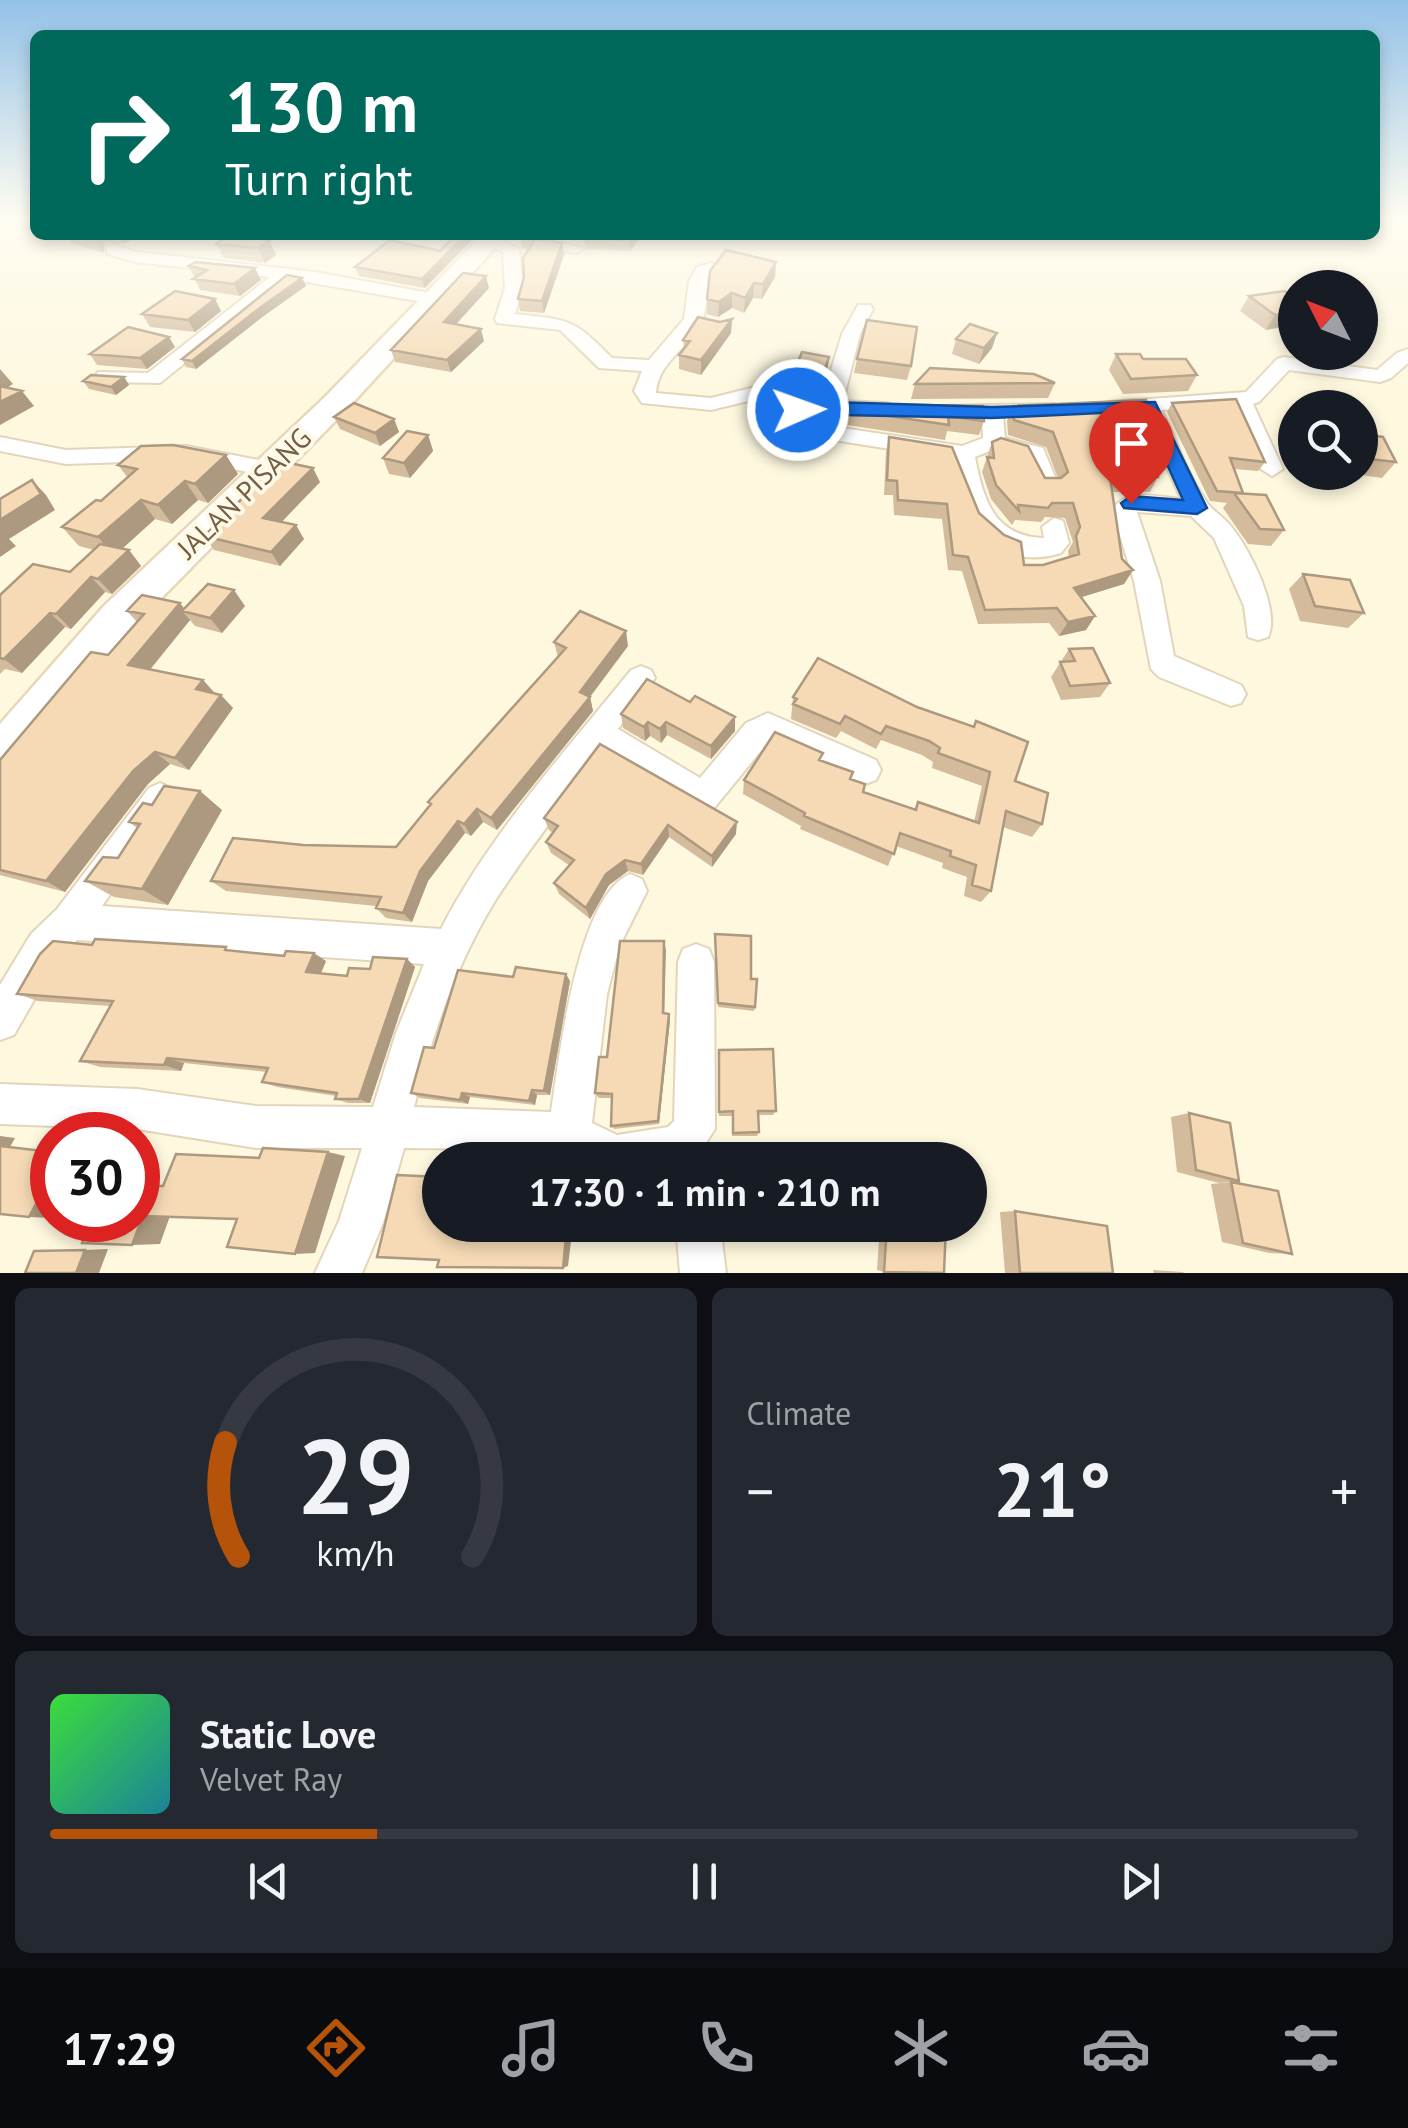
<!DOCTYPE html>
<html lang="en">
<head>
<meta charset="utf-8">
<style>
	:root { --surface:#171b24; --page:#242831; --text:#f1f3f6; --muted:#9ea1a6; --line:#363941; --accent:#b45309 }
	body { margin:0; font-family:"PT Sans",sans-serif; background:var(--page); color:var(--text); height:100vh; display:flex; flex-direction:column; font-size:38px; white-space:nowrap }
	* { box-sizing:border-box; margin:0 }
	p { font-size:32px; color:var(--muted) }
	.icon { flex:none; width:55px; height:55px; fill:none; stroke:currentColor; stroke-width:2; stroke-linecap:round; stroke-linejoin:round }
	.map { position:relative; height:1273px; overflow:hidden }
	.side { display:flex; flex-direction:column; gap:15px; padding:15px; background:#0d0f14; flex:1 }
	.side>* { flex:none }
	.banner { position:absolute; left:30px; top:30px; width:1350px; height:210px; border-radius:15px; box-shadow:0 5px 15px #0003; background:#00695c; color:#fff; overflow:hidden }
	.needle { width:65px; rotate:312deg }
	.buttons { position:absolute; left:1278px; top:270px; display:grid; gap:20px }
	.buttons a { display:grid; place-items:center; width:100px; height:100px; border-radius:50%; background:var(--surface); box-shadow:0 5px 15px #0003; font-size:50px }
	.speed { position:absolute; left:30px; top:1112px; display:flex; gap:20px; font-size:50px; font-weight:700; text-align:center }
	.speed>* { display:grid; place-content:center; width:130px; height:130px; border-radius:50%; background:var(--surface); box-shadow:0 5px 15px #0003; line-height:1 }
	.speed .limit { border:15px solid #d22; background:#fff; color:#111 }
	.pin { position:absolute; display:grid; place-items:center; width:85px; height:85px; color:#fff; margin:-102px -42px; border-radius:50% 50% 50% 0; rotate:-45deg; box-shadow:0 0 10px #0007 }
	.pin .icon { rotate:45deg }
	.me { position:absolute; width:110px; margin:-55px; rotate:88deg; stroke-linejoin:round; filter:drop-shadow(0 0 8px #0008) }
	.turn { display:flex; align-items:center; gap:35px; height:210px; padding:0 30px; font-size:45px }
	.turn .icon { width:130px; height:130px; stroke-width:2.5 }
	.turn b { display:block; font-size:70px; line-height:85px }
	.big { font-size:75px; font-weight:600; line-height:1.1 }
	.side .tile { flex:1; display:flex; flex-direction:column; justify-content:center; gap:15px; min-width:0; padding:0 35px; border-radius:15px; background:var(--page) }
	.side .dial { align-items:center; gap:0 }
	.dial svg { height:260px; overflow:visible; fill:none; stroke:var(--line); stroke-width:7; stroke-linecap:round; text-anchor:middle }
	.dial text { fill:var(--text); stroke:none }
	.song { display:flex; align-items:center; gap:30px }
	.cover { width:120px; height:120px; border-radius:15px; background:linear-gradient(135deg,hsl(120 70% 55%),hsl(190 70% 35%)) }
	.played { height:10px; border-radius:5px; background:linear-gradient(90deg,var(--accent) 25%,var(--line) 25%) }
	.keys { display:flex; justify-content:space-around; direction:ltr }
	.heat { display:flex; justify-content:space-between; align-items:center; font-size:55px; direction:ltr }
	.side .tiles { flex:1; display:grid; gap:15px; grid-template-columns:1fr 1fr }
	.tile:last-child { grid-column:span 2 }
	.trip { position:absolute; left:422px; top:1142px; width:565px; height:100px; border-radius:50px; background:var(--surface); box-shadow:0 5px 15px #0003; font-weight:600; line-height:100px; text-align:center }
	.dock { display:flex; height:160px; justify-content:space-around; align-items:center; background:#090b0e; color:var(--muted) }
	.dock .icon { width:70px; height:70px }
	.dock .on { color:var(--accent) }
	.dock b { font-size:45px; color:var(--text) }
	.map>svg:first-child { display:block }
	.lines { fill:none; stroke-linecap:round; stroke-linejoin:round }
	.street-casing { stroke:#e2d5bb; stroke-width:4 }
	.secondary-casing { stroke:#e8d7b9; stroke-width:5 }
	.street { fill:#fff; fill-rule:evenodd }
	.secondary { fill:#fff; fill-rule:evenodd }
	.wall { fill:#d3bb9c }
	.shaded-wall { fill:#ac997f }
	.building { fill:#f5dab5; stroke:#ac997f; stroke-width:2.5 }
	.route { fill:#1a73e8; stroke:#114b97; stroke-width:2.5 }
	.labels { text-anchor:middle; stroke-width:8; stroke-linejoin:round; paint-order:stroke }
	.street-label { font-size:28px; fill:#756046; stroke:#fffae7 }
</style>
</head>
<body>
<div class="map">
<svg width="1408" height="1273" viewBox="0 0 1408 1273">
	<rect width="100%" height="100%" fill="#fef8df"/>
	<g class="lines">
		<defs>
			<path id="street" d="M529 235 584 248 576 253 523 243V237Z
				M484 238H496L519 249 523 288 515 314C569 320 573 318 612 358L649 360 684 319 689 281 697 267 712 263 715 267C705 285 709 303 702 321 690 348 658 361 656 393L711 398 763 385 802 400H822L842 334 858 305H870L873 309 860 334 843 401 887 403 898 409 887 415 811 413 813 418 829 426 962 446 983 438 982 417H945L934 411 938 406 1054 404 1058 409 1047 415 1003 416 1005 438 1043 448 1058 484 1054 489H1038L1025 458 995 449 975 457C983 499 994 537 1044 538L1042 527 1054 518 1063 521 1069 543 1061 553C992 574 962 515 953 459L815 437 795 426 789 410 761 398 711 410 642 403 634 391 642 371 599 368 560 330 497 323 495 319 505 288 503 252 484 244Z
				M113 245 138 252 315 272 435 294 444 299 435 304 289 279 160 383 105 382 95 376 98 372 148 373 270 277 136 262 107 254V246Z
				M1408 349V363L1391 378 1380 382 1289 370 1259 402 1253 404 1283 469 1272 476 1261 469 1232 405 1161 410C1176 439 1187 474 1206 501 1213 512 1226 518 1233 529 1250 550 1281 611 1268 637L1258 640 1248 637 1244 606 1214 538 1191 516 1137 512 1160 581 1174 656 1241 685 1246 694 1241 703 1231 706 1159 677 1151 669 1134 581 1112 510C1127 487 1156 497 1181 499L1141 411 1108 410 1105 406 1108 402 1246 392 1277 359 1284 357 1377 370 1397 353Z
				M0 437 66 450 186 446 269 462 280 469 269 476 186 460 66 464 0 451Z
				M641 666 651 670 655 678 618 729 700 778 746 723 768 713 876 760 881 770 876 780 865 784 769 741 715 807 704 812 602 752C567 802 528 849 495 901 456 964 432 1035 414 1107L551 1112C559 1059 577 896 630 874L642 879 647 891 620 945 607 994 592 1123 617 1135 668 1127 674 1121 678 962 683 949 696 944 709 949 714 962 715 1129 695 1160H578L569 1156 500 1149 404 1148 383 1223 362 1273H315L339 1221 362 1148H256L137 1129 0 1124V1084L137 1089 256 1106 373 1107 396 1033 424 964 77 940 57 960 14 1035 0 1040V985L31 934 57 909 149 788 160 783 171 788 176 798 171 808 102 906 441 929C489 835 565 752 631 670Z
				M676 1225H720L726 1273H680Z"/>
			<path id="secondary" d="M482 235H507L347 409 132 628 16 770 0 776V724L104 606 325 397Z"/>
		</defs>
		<use href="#street" class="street-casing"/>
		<use href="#secondary" class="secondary-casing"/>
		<use href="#street" class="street"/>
		<use href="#secondary" class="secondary"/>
	</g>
	<path class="wall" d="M66 235H143L123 244 105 243 103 253 71 243Z
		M550 235H642L630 251 588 249 583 240Z
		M267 236 276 255 265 263 224 258 216 244Z
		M520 236 562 243 564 255 544 313 520 311 518 299 524 277 528 250 522 248Z
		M440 251 425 288 359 276 355 267Z
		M776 262 775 277 762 299 753 298 744 313 732 308 718 317 707 314V299Z
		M189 266 261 280 240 296 200 290Z
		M302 278 306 286 265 315 196 369 186 367 182 359Z
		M489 288 456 324 484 341 451 372 395 362 391 350Z
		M1249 296 1295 298 1266 330 1240 311Z
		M215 299 221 311 195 332 150 327 142 314Z
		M732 319 731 333 701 375 679 369V355L684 349 683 340 720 322Z
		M997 333 992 348 979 364 952 354 956 339Z
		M175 347 147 369 97 365 90 354Z
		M1116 354 1197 375 1188 391 1123 394 1109 370Z
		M829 357 827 373 818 398 791 390 793 374Z
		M857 359 911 366 907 380 854 373Z
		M124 377 129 385 116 395 89 389 83 381Z
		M1055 383 1048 398 911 399 915 384Z
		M1172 403 1265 462 1258 471 1234 469 1243 493 1284 530 1271 546 1248 544 1223 508 1227 503 1210 501 1167 412Z
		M850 404 984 421 979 435 947 431 945 440 847 425Z
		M1013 406 1173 456 1164 471 1157 470 1158 477 1150 492H1113L1122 559 1133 570 1124 584 1081 597 1095 616 1086 630 1059 636 1049 623 978 624 962 571 948 570 942 519 894 515 893 495H884L886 452 889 437 979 513 1024 565H1043L1069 557 1068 551 1073 542 1065 518 1045 517 1041 522 1015 520 1012 525 991 499 982 472 992 442 1045 478H1058L1046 447 1008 435 1007 421Z
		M334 417 394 419 399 432 380 446 340 429Z
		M1360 434 1396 462 1382 478 1339 472H1360Z
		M428 435 433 451 410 478 389 474 383 458Z
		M1291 436 1295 437V467L1286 466 1279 452Z
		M118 465 238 474 208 503 198 500 172 524 155 519 122 549 129 550 141 566 112 594 105 592 71 629 65 627 22 673 5 669 0 674V595L70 572 94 550 79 546 62 527 101 501 128 478Z
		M320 482 281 522 304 539 280 566 214 550 204 536Z
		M1303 574 1364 613 1348 628 1300 621 1289 589Z
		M245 606 222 633 195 626 190 620 150 670 203 680 215 693 233 708 189 770 170 764 148 784 65 892 0 875V760L108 655 137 622 127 611Z
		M554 642 628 646 590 697 593 711 497 830 483 822 471 836 465 833 428 881 412 922 386 918 376 908V906L226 891 211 881 303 845 396 847 430 805 428 802 558 657Z
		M1069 649 1110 683 1100 697 1061 700 1051 677Z
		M793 697 917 707 973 727 976 721 1042 824 1032 837 1003 827 991 891 981 902 964 896 967 877 942 868 943 863 896 846 888 866 800 829 801 826 743 794 744 780 821 761 850 779 863 792 914 809 918 802 974 822 982 786 932 768 933 762 922 755 881 740 876 749 841 731 836 738 791 719Z
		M621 714 735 731 711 759 667 735 661 743 650 736 645 741 623 728Z
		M600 744 736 834 712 867 669 837 643 875 628 871 609 885 590 919 559 894 554 883 569 865 551 853 546 842 553 833 549 830 544 818Z
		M152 805 222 810 168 905 114 897 85 881 118 858 137 828 129 822Z
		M715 934 751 979 755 1007 754 1011 718 1007Z
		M664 941V1013L669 1014 670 1020 659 1124 614 1129 611 1126 612 1098H599L595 1093 607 1057Z
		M92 945 233 951 326 961 321 973 347 976 407 959 415 967 370 1103H348L335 1099 336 1096 277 1087 262 1082 267 1072 184 1063 181 1071 100 1067 80 1061 110 1006 38 1001 17 994Z
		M513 977 570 981 550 1095H537L535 1105 470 1097 468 1104 420 1098 411 1093 434 1048Z
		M718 1057 776 1111 773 1115H758L759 1132 757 1136H732V1116H719Z
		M1189 1113 1239 1181 1219 1183 1177 1172 1171 1117Z
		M1231 1182 1292 1254 1269 1253 1222 1242 1211 1184Z
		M1015 1211 1113 1273H1005L1000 1212Z
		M880 1225H946L887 1273 877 1270Z
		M1153 1270 1182 1272 1185 1273H1154Z"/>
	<path class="shaded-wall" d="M95 235H100L105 243 103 253 95 239Z
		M118 235H143L123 244Z
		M465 235H477L425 288 422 279Z
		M633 235H642L630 251 629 240Z
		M267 236 276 255 265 263 258 248 262 239Z
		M562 243 564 255 544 313 542 301Z
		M776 262 775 277 762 299 763 284Z
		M255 268 261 280 240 296 234 284Z
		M486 276 489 288 447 334 444 322Z
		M302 278 306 286 265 315 196 369 192 361 261 307Z
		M754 283 753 298 744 313 745 298Z
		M732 293V308L718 317 719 302Z
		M215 299 221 311 195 332 188 320Z
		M1295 312V325L1266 330 1275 315Z
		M732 319 731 333 701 375V360Z
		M481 329 484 341 451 372 447 360Z
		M997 333 992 348 979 364 984 348Z
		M169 337 175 347 147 369 140 358Z
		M829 357 827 373 818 398 820 382Z
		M0 369 13 384 0 392Z
		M124 377 129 385 116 395 111 387Z
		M22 391 34 406 0 425V402Z
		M394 419 399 432 380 446 375 433Z
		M428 435 433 451 410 478 404 463Z
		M226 455 238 474 208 503 195 484Z
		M313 468 320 482 272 532 263 518Z
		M32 480 46 495 55 510 9 539 16 546 0 557V520Z
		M185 481 198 500 172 524 158 505Z
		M141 500 155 519 114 556 98 537Z
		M296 525 304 539 280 566 271 552Z
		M129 550 141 566 112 594 98 579Z
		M1133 570 1124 584 1066 602 1074 588Z
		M91 577 105 592 71 629 56 614Z
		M234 590 245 606 222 633 210 618Z
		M180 603 187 612 182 611 190 620 142 679 128 665Z
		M50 613 65 627 22 673 4 659Z
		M1095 616 1086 630 1059 636 1068 622Z
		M626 631 628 646 583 706 580 692Z
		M203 680 215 694 196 689Z
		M221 695 233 708 189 770 175 758Z
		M590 697 593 711 497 830 491 818Z
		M735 717V731L711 759V746Z
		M648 722 650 736 645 741 644 727Z
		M666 722 667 735 661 743 660 729Z
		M155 752 170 764 148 784 65 892 46 881 133 771Z
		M200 791 222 810 168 905 142 889Z
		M477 809 483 822 471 836 464 824Z
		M458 821 465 833 428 881 412 922 403 913 420 871Z
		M737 822 736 834 712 867V856Z
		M668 825 669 837 643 875 641 864Z
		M625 860 628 871 609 885 590 919 586 908 606 874Z
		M664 941 666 950 664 1020 663 1013Z
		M314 953 326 961 318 980 306 972Z
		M407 959 415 967 370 1103 359 1099Z
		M566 974 570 981 550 1095 544 1091Z
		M669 1014 670 1020 659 1124 658 1121Z
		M167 1058 184 1063 181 1071 164 1065Z
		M532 1090 537 1095 535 1105 529 1101Z
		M462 1093 470 1097 468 1104 460 1100Z
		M0 1136 15 1138 10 1147 0 1146Z
		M328 1152 345 1156 315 1253 295 1254Z
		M52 1173V1218L29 1217Z
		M143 1216H170L160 1244 132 1245Z
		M567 1225H573L568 1266 563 1268Z
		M108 1249 99 1273H76L85 1250Z"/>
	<path class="building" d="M229 235H262L267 236 262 239 269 241 258 248 216 244Z
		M456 235H465L422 279 355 267 390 240 440 251Z
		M585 235H633L629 240 586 238Z
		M520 236 562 243 542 301 518 299 524 277 523 258 534 241Z
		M726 250 776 262 763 284 754 283 745 298 732 293 719 302 707 299 710 271Z
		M196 262 255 268 234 284 193 279 207 270 189 266Z
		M463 273 486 276 444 322 481 329 447 360 391 350Z
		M287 275 302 278 261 307 192 361 182 359Z
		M175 291 215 299 188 320 142 314Z
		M1285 291 1295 298V312L1275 315 1249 296Z
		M698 317 720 322 732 319 701 360 679 355 690 341 683 340Z
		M867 320 917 327 911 366 857 359Z
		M970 324 997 333 984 348 956 339Z
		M128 327 169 337 140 358 90 354Z
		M802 352 829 357 820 382 793 374Z
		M1116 354H1140L1143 359H1186L1197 375 1131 379Z
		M930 368 1034 374 1055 383 915 384Z
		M91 375 124 377 111 387 83 381Z
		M0 386 22 391 0 402Z
		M1236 399 1265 462 1230 458 1243 493 1217 491 1172 403Z
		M1146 400 1173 456 1153 454 1158 477H1110L1122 559 1133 570 1074 588 1095 616 1068 622 1057 608 985 610 968 557 953 555 947 504 898 500 897 481 887 480 889 437 952 447 979 513 1004 535 1021 542 1024 565H1043L1079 554 1076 536 1080 527 1073 503H1052L1048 508 1018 505 1019 511 996 485 987 457 994 458 992 442 1001 438 1028 446 1045 478H1061L1068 472 1053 432 1014 420 1013 406Z
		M354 403 394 419 375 433 334 417Z
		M850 404 983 406 984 421 948 416 949 425 849 410Z
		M407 431 428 435 404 463 383 458Z
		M1360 434 1383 437 1396 462 1360 458Z
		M173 445 226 455 195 484 185 481 158 505 141 500 98 537 62 527 96 500 101 501 137 469 118 465 141 446Z
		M280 461 313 468 263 518 296 525 271 552 204 536Z
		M32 480 41 494 0 520V499Z
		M1234 493 1266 495 1284 530 1260 529Z
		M100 544 129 550 98 579 91 577 56 614 50 613 4 659 0 658V595L33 564 70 572Z
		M1303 574 1350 580 1364 613 1315 606Z
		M208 584 234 590 210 618 182 611Z
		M142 595 180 603 128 665 203 680 196 689 221 695 175 758 155 752 133 771 46 881 0 870V760L91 652 108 655 144 614 127 611Z
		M580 611 626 631 580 692 590 697 491 818 477 809 464 824 458 821 420 871 403 913 376 908 381 897 211 881 233 838 303 845 396 847 431 804 428 802 566 648 554 642Z
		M1093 648 1110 683 1070 686 1060 662 1075 661 1069 649Z
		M818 658 917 707 974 727 976 721 1028 742 1015 781 1048 793 1042 824 1006 811 991 891 972 885 976 865 950 856 951 851 900 833 894 854 804 816 805 813 744 780 775 732 823 753 819 760 853 772 850 779 865 784 863 792 916 810 918 802 979 823 990 772 938 753 940 748 929 741 886 726 881 734 845 716 840 724 793 704 797 699 793 697Z
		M647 679 690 702 695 696 735 717 711 746 666 722 660 729 648 722 644 727 621 714Z
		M600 744 737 822 712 856 668 825 641 864 625 860 606 874 586 908 554 883 574 860 546 842 558 826 544 818Z
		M164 786 200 791 142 889 85 881 103 857 118 858 140 824 129 822 143 803 152 805Z
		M715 934 751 936V979H757L755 1007 718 1003Z
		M95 939 226 947 225 950 284 956 286 951 314 953 306 972 347 976 349 968 370 969 373 957 407 959 359 1099H335L337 1093 262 1082 268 1068 167 1058 164 1065 80 1061 113 1001 17 994 40 954 53 941 92 945Z
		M620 941H664L663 1013 669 1014 658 1121 611 1126 612 1094 595 1093 599 1057H607Z
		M516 967 566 974 544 1091 532 1090 529 1101 462 1093 460 1100 411 1093 424 1047 434 1048 458 970 513 977Z
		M773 1049 776 1111H758L759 1132 733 1133V1111L719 1112V1050Z
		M1189 1113 1230 1123 1239 1181 1196 1170Z
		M0 1146 52 1152V1173L29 1217 0 1214Z
		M263 1148 328 1152 295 1254 227 1247 237 1219 143 1216 132 1245 82 1243 91 1220H138V1186H163L176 1154 259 1158Z
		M397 1175 440 1177V1225H567L563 1268 437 1267 439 1260 377 1257Z
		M1231 1182 1278 1191 1292 1254 1243 1243Z
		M1015 1211 1107 1226 1113 1273H1020Z
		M887 1225H946L944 1273 884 1272Z
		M85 1250 76 1273H25L34 1251Z"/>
	<linearGradient id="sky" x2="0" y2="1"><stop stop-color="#93c2e8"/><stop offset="0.55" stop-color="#fffcf1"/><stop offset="1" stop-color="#fffcf1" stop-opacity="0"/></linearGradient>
	<rect width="1408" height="397" fill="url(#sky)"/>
	<path class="route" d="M800 401 992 407 1155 402 1207 508 1197 514 1124 508 1121 503 1131 496 1183 500 1143 411 992 418 792 414 791 406Z"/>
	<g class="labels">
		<g class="street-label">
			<text transform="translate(244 493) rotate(-44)" y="10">JALAN PISANG</text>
		</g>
	</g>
</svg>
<div class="buttons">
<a><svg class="needle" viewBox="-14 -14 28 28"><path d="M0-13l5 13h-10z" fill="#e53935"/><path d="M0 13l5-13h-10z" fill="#9ea1a6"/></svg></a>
<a><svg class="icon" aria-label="search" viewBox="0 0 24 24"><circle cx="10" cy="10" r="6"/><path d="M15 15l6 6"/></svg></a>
</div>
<div class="speed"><div class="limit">30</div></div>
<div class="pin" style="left:1131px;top:503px;background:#d93025"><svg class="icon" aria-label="arrive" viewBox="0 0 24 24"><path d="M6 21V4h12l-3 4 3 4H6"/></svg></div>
<svg class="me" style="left:798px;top:410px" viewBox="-20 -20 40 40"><circle r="17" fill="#1a73e8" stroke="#fff" stroke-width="3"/><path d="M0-11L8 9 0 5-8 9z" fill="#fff"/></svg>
<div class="trip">17:30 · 1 min · 210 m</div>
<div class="banner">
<div class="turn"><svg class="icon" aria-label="right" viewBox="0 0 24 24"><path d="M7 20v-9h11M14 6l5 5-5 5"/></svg><div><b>130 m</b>Turn right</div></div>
</div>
</div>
<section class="side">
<div class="tiles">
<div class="tile dial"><svg viewBox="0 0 100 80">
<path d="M14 69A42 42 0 1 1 86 69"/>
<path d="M14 69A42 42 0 0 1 10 34" stroke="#b45309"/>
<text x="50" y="56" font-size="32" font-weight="700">29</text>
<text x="50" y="72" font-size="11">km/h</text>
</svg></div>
<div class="tile"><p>Climate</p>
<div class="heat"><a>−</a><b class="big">21°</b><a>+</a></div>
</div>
<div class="tile">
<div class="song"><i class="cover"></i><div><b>Static Love</b><p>Velvet Ray</p></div></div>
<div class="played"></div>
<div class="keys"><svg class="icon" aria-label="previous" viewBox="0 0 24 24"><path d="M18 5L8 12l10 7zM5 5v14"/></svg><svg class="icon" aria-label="pause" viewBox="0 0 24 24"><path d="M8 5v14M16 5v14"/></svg><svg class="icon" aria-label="next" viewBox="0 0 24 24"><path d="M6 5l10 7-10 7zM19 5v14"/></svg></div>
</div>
</div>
</section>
<nav class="dock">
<b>17:29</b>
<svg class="icon on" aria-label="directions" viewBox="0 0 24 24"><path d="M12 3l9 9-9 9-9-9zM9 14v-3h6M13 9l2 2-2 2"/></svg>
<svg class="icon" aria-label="music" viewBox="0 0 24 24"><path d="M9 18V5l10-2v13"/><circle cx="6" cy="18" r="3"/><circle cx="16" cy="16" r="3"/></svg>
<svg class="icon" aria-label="phone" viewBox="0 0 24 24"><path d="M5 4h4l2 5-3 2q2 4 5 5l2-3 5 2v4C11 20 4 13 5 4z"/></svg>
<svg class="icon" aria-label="climate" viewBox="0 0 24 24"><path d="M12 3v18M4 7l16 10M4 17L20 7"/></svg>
<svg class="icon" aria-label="car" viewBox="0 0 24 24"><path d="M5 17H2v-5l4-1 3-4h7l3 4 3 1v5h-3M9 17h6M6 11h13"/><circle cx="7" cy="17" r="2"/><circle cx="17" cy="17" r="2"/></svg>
<svg class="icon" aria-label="filters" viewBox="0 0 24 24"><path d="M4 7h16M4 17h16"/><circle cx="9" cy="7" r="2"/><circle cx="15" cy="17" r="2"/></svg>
</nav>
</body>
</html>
